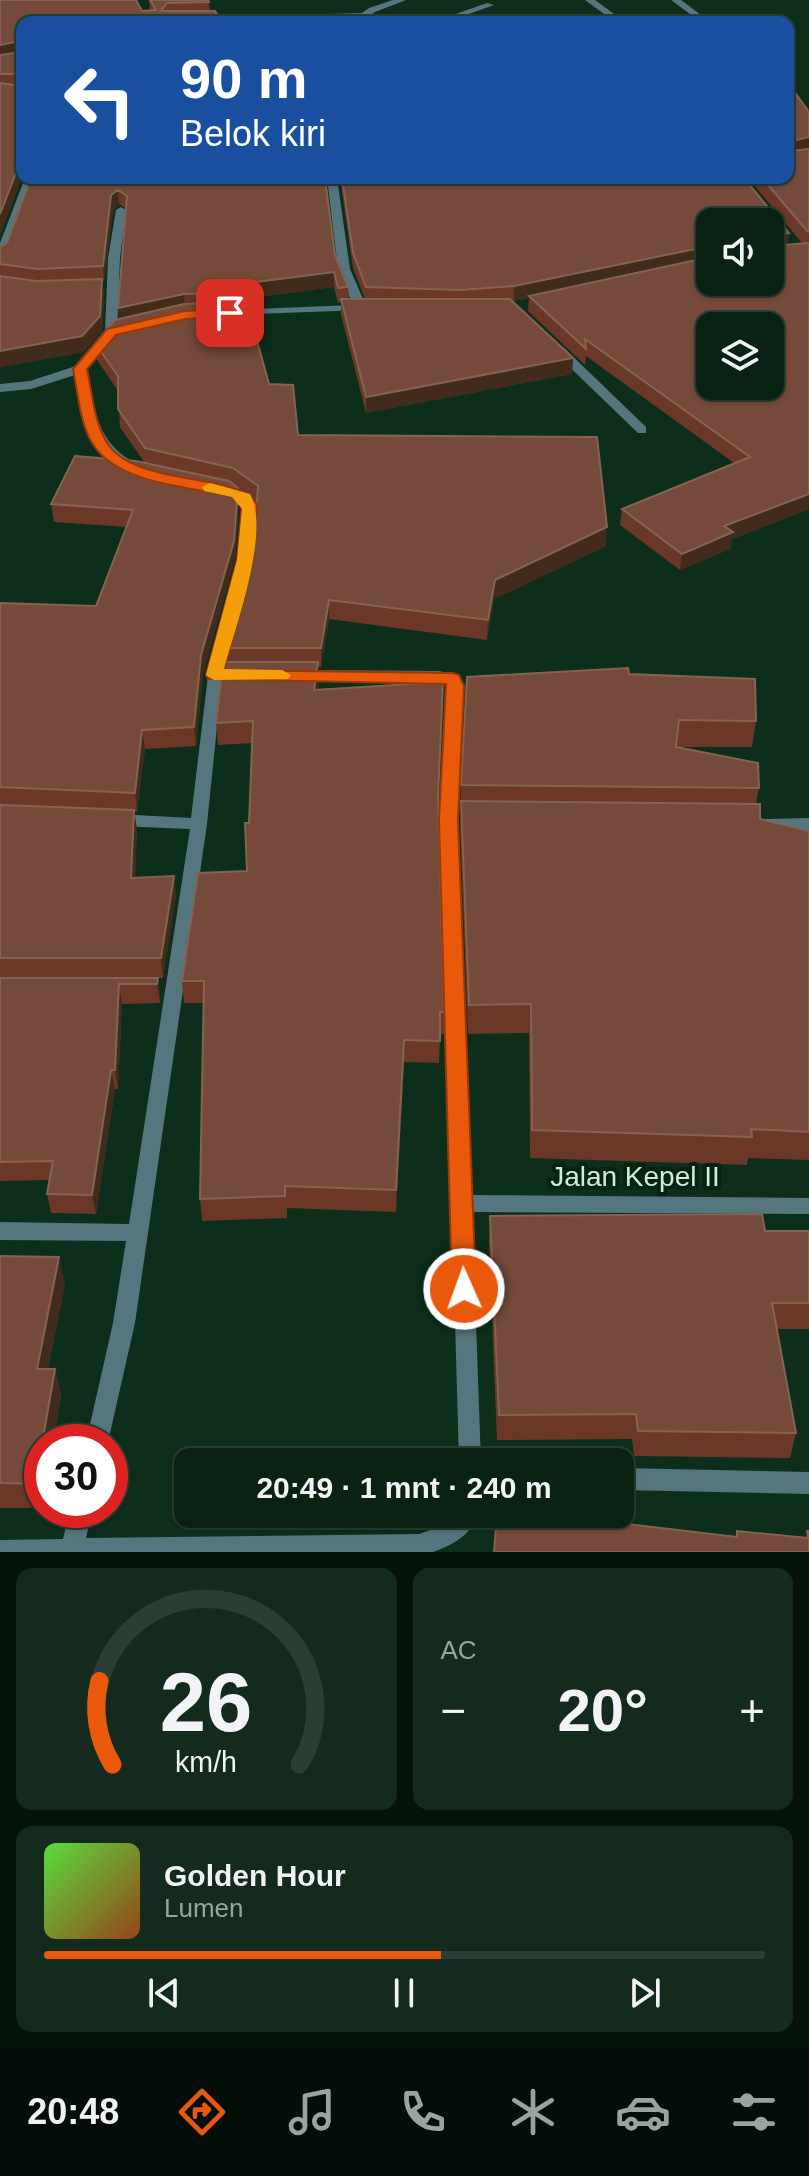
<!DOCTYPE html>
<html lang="id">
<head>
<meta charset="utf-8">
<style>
	:root { --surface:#0a2214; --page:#132a1d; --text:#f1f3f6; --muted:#99a4a0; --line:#2a3f34; --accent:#ea580c }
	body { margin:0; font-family:Helvetica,sans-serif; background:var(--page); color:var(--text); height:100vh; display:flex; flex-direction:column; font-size:30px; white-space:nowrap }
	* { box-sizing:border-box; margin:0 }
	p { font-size:26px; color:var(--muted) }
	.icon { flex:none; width:44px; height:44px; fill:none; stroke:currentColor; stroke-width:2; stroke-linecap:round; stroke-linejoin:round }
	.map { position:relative; height:1552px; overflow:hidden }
	.panel { display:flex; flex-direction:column; gap:16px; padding:16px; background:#06130b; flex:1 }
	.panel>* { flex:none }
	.hud { position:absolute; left:16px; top:16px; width:778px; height:168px; border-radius:16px; box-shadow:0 2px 6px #0004,0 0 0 2px var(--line); background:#1a4fa0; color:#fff; overflow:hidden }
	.buttons { position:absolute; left:696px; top:208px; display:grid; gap:16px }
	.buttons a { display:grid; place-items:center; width:88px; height:88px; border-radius:16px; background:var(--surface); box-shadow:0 2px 6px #0004,0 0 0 2px var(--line); font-size:40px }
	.speed { position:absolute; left:24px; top:1424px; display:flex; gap:16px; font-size:40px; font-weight:700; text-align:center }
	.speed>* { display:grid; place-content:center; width:104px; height:104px; border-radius:50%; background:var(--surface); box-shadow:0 2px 6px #0004,0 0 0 2px var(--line); line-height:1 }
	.speed .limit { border:12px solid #d22; background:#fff; color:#111 }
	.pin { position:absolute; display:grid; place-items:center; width:68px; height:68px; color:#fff; margin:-34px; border-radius:16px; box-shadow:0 4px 12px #0006 }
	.me { position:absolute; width:88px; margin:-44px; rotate:358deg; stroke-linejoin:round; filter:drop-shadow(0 0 6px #0008) }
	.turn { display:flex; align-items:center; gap:28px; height:168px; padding:0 32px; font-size:36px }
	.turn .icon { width:104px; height:104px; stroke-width:2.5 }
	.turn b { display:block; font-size:56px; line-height:68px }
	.big { font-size:60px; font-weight:700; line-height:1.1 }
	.panel .tile { flex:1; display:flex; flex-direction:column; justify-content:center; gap:12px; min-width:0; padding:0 28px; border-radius:16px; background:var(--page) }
	.panel .dial { align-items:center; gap:0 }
	.dial svg { height:208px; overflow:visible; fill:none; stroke:var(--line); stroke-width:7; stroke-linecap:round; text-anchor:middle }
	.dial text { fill:var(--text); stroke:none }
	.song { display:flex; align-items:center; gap:24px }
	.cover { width:96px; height:96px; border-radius:12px; background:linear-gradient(135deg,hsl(110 70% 55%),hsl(20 70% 35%)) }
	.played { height:8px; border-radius:4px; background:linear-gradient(90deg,var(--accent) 55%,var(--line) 55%) }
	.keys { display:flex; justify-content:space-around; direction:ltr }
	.heat { display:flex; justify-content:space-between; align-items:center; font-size:44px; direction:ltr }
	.panel .tiles { flex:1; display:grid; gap:16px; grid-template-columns:1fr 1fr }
	.tile:last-child { grid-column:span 2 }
	.trip { position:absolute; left:174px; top:1448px; width:460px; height:80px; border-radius:16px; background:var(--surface); box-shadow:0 2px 6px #0004,0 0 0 2px var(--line); font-weight:700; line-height:80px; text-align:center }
	.tab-bar { display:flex; height:128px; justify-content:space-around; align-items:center; background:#040e08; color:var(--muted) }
	.tab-bar .icon { width:56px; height:56px }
	.tab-bar .active { color:var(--accent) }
	.tab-bar b { font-size:36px; color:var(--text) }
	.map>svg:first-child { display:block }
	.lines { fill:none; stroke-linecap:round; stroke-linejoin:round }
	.street { fill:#55767e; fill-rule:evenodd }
	.wall { fill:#6b3727 }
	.shaded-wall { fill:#412b1a }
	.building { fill:#754a3a; stroke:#836453; stroke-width:2; fill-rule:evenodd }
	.route { fill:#ea580c; stroke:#983908; stroke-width:2 }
	.slow { fill:#f59e0b }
	.labels { text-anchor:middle; stroke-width:8; stroke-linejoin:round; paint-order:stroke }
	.near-street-label { font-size:28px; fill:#cfeed8; stroke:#032412 }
</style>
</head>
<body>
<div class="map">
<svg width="809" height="1552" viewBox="0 0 809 1552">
	<rect width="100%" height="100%" fill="#0d2e1b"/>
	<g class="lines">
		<path class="street" d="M393 0H406L375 12 361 22H353L354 19 164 22 168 19 362 13 369 8Z
			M585 0H595L625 22H615Z
			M671 0H681L705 18 698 20Z
			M487 3 494 5 446 22H433Z
			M25 178H35L6 257 0 260V243Z
			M327 178H337L350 269 367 308 365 310 225 315 223 313 229 310 353 305 338 269Z
			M121 207 126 210 120 258 117 332 86 369C95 410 96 443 137 464V470C93 475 81 404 75 375L31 389 0 392V384L30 381 76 366 105 332 108 258 116 210Z
			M559 346 563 347 646 427V433H638L555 353V347Z
			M220 485 241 490 256 504 252 560 224 659 207 824 135 1323 108 1442H86L113 1323 126 1241 0 1240V1222L129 1224 190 829 117 826 109 820 117 814 191 818 210 659 238 560 242 505 231 496 215 492V486Z
			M300 670 439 671 458 676 464 686 457 820 471 1195 809 1198V1214L472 1212 481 1462H459L441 820 448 686 447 682 439 681 295 678 292 675 295 672Z
			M809 818V830L766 831 758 825 766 819Z
			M620 1468 809 1472V1494L620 1490Z
			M70 1510H92L86 1538 419 1534 439 1527 454 1514H479C469 1536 455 1544 433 1552H0V1540L63 1539Z"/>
	</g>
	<path class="wall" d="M0 0 142 11 150 10 149 0H208L210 11 22 22V177L0 235Z
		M809 112V509L732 539 730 549 680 570 620 525 622 509 734 463 586 356 585 365 528 311 529 298 513 301 573 358 572 374 366 413 341 315V302L338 303 334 287 243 299 269 384 298 435 606 546 494 599 487 640 329 619 321 667H318V689L439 806 444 1012V1034H440L439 1063 404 1062 396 1212 287 1208V1218L202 1221 200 1199 204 1003H184L182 981 247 871 252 743 218 745 216 723 226 662 225 648 254 542 257 502 238 489 239 506 235 559 203 674 196 746 145 749 137 812H134L137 830 135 877 174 876 176 896 163 978H0V603L96 606 126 527 54 522 51 504 144 462 120 427 118 391 97 360 95 343 120 319 118 308 126 209 119 204 113 210 104 281H102L104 294 102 331 84 352 0 367V247L7 243 31 178H325L335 255 348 287 349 299H365L353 268 340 178H744L789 233 788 245 802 243 748 178H788Z
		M629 674 756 721 752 747H676L759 788 756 804 760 819 809 831V1160L748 1158 747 1165 530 1158 529 1033 468 1034 460 829 461 785Z
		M0 978H158L160 998V1003L122 1004 118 1089H115L96 1214 51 1213 47 1194 49 1180 0 1181Z
		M490 1216 765 1231H809V1329H777L796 1433 790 1458 634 1456 632 1439 497 1440 489 1242Z
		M0 1256 65 1283 48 1369H55L61 1395 42 1508H0Z"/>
	<path class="shaded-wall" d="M20 41 22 54 0 58V45Z
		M809 137V151L788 155V142Z
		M20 163H22V177L0 235V214Z
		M118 190 119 204 113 210 104 281 103 266 111 195Z
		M789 233 787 248 770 251V236Z
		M710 246V260L529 296V298L514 301V286Z
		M334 272V287L243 299 241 284Z
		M102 279 104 294 102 331 84 352 0 367V351Z
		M184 294 185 309 120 323 118 308Z
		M573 358 572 374 366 413V397Z
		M238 488 239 506 235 559 203 674 196 746 194 727 201 655Z
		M809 494V509L732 539 730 549 680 570 682 554 724 526Z
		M607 527 606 546 494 599 487 640 488 620 495 580Z
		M329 600V619L321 667V648Z
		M318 662 319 684 314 711V690Z
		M142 730 145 749 137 812 135 793Z
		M134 810 137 830 134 897 131 878Z
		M174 876 176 896 163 978 161 958Z
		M158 978 160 998V1003L157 984Z
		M119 984 122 1004 118 1089 115 1070Z
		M404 1040V1062L396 1212V1190Z
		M111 1070 115 1089 96 1214 92 1195Z
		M59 1257 65 1283 43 1394 37 1369Z
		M55 1369 61 1395 53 1442H42Z
		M42 1445V1508L35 1484Z"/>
	<path class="building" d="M0 0H136L142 11 156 10 150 0H208L209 2 167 3 161 11H215L222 22H22V50L20 41 0 45Z
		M22 52V74H0V55Z
		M22 76V163H20L0 214V83L20 86Z
		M788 83 809 112V137L788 142Z
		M788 145 790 151 809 149V232L807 231 762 178H788Z
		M31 178H325L335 255 348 287 338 288 334 272 241 284 243 292 184 294 118 308 127 196 118 190 111 195 103 266 37 269 0 264V247L7 243Z
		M342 178H744L789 233 770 236V222H710V246L514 286 460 290 366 287 353 253Z
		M809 243V494L724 526 733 532 682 554 622 509 750 457 585 339 586 349 529 296 710 257V282H770V244V246ZM710 326H770V386H710Z
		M0 276 36 281 102 279 100 316 82 336 0 351Z
		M341 299H510L573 358 366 397Z
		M246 301 269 384 293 385 298 435 597 437 607 527 495 580 488 620 329 600 321 648H225L254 542 258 486 233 468 145 448 118 409V376L95 343 115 320 184 304Z
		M75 456 136 461 229 481 238 488 234 541 201 655 194 727 142 730 135 793 0 787V603L96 606 133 510 51 504Z
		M223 662H318L314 690 443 682 438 798 444 1012H440V1041L404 1040 396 1190 285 1186V1196L200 1199 204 981H182L198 873 247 871 245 823H249L253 721 216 723Z
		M628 668 629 674 755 679 756 721 679 720 676 747 758 763 759 788 461 785 467 677Z
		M461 801 760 804V819L809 831V1132L751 1129 752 1137 532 1130 531 1004 469 1005Z
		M0 805 134 810 131 878 174 876 161 958H0Z
		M0 978H158L157 984H119L115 1070H111L92 1195 47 1194 53 1161 0 1162Z
		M762 1214 765 1231H809V1303H772L796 1433 638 1431 636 1414 499 1415 490 1216Z
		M0 1256 59 1257 37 1369H55L35 1484 0 1483Z
		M497 1514H542L737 1537V1531L808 1538 807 1531H809V1552H494Z"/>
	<path class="route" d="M230 309 235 310V316L185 319 116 335 87 369C92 392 94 421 106 441 124 473 181 476 213 483 231 487 245 489 257 504L253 560 224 670 453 673 459 675 464 686 458 820 476 1289 472 1297 464 1300 455 1297 452 1289 439 820 446 684 208 679 206 675 237 560 242 505 231 496C190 487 120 484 94 446 80 426 78 393 73 369L107 329 185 311Z"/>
	<path class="slow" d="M210 483 250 494C271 531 235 628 224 669L282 670 291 675 288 679 214 680 206 675 237 560 242 509 232 497 204 491 202 487Z"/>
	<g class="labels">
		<g class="near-street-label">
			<text x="635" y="1186">Jalan Kepel II</text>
		</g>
	</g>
</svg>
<div class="buttons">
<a><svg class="icon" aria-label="sound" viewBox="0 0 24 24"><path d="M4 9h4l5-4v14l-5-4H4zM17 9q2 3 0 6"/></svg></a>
<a><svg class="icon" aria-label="layers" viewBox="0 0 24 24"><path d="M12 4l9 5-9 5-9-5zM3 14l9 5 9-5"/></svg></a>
</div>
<div class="speed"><div class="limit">30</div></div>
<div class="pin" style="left:230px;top:313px;background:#d93025"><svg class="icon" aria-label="arrive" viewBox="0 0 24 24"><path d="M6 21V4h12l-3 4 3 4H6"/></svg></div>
<svg class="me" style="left:464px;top:1289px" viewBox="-20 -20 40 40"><circle r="17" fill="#ea580c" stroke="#fff" stroke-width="3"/><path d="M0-11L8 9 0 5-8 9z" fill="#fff"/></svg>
<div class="trip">20:49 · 1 mnt · 240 m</div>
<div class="hud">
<div class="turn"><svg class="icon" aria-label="left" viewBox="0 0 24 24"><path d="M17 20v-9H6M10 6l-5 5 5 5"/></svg><div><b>90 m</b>Belok kiri</div></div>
</div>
</div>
<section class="panel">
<div class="tiles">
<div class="tile dial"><svg viewBox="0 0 100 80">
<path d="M14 69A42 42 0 1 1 86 69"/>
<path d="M14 69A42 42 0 0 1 9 37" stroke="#ea580c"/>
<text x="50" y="56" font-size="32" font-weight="700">26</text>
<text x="50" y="72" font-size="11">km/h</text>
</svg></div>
<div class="tile"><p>AC</p>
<div class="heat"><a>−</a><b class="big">20°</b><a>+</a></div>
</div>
<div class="tile">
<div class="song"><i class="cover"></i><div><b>Golden Hour</b><p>Lumen</p></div></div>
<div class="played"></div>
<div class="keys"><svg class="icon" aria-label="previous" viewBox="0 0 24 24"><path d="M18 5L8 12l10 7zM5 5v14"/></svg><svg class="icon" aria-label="pause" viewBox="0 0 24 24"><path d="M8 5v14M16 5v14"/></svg><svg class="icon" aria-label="next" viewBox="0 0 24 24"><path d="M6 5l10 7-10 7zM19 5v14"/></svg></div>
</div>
</div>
</section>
<nav class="tab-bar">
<b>20:48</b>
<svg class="icon active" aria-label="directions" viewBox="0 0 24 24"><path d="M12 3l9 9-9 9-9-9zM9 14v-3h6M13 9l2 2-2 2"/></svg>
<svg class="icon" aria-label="music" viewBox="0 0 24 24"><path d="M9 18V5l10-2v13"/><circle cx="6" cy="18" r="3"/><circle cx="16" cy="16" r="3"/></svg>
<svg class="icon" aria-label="phone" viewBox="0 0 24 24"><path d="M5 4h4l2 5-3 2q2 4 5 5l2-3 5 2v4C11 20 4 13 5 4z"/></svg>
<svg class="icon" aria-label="climate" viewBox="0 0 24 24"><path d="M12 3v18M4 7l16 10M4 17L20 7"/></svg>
<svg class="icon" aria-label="car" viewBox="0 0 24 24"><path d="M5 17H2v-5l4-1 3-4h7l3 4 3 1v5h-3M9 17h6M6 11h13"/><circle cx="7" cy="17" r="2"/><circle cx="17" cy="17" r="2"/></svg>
<svg class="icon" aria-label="filters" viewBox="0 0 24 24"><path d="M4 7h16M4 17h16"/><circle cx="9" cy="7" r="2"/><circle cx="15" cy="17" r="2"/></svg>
</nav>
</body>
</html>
